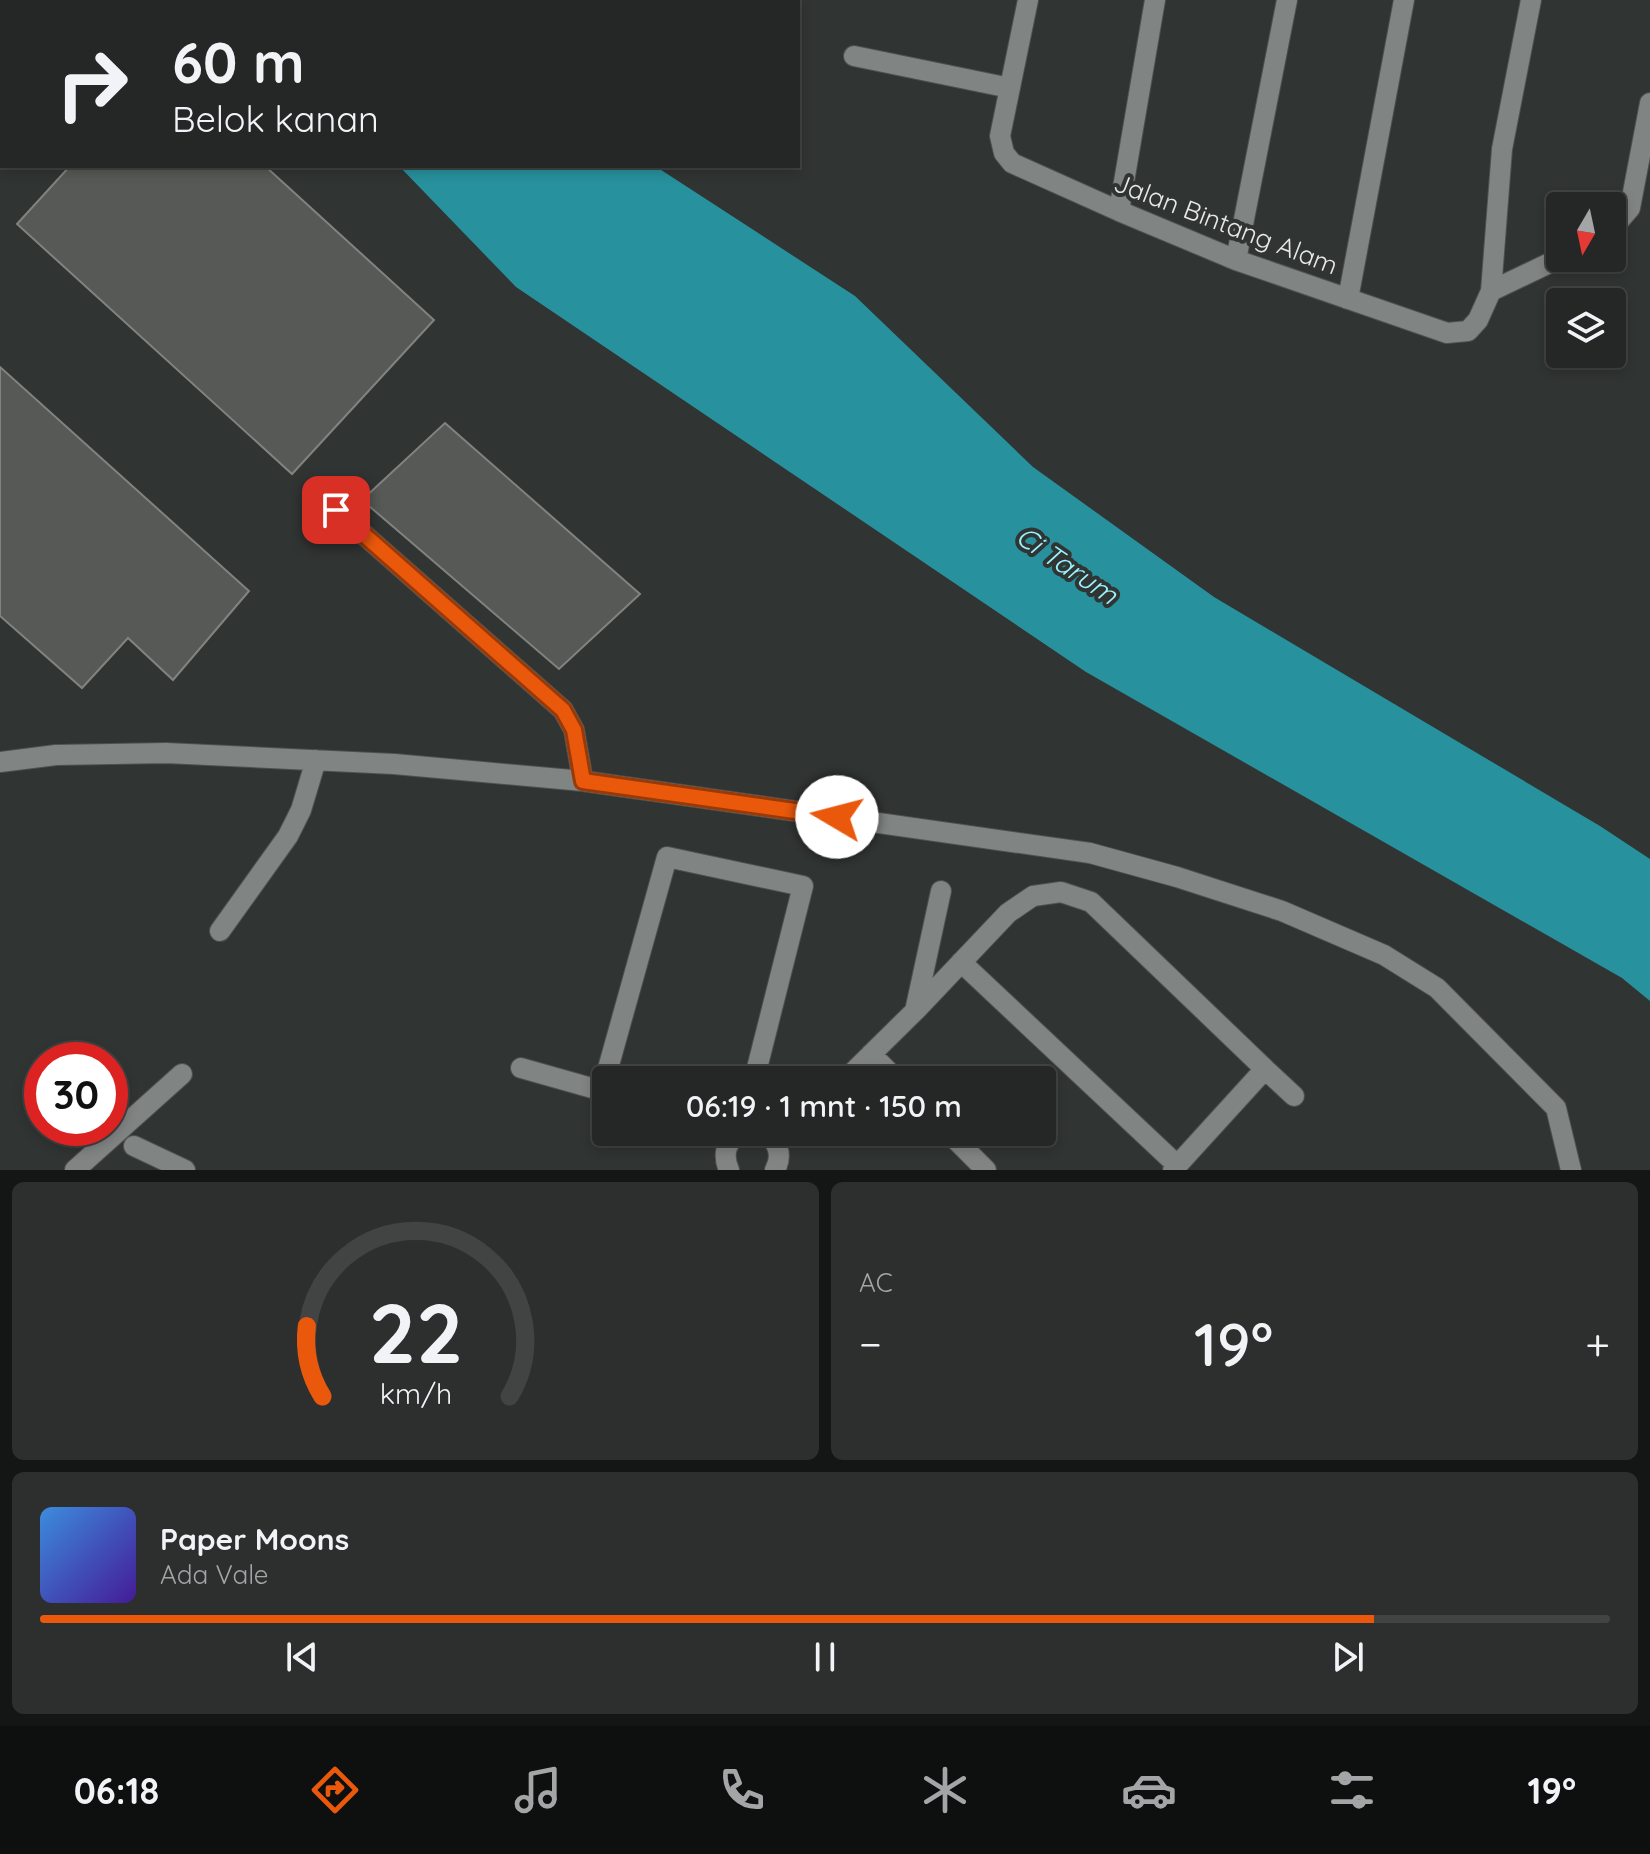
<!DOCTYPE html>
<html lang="id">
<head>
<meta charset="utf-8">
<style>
	:root { --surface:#242726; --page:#2c2f2e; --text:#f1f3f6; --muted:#a3a5a7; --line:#414443; --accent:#ea580c }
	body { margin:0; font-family:Quicksand,sans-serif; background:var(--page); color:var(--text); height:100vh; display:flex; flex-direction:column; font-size:30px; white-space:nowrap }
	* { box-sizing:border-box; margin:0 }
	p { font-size:26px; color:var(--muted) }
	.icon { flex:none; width:44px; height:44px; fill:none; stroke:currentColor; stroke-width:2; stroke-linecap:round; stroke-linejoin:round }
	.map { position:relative; height:1170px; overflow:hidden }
	.sheet { display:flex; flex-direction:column; gap:12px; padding:12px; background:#141515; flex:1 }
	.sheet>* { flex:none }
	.top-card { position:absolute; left:0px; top:0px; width:800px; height:168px; box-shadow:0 4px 12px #0003,0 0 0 2px var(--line); background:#242726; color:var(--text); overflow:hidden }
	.needle { width:52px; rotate:189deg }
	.controls { position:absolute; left:1546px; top:192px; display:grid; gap:16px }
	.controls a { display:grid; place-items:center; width:80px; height:80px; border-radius:8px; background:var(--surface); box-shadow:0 4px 12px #0003,0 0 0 2px var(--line); font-size:40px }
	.speed { position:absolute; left:24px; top:1042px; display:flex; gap:16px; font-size:40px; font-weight:700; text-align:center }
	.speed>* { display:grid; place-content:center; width:104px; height:104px; border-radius:50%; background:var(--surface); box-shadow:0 4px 12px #0003,0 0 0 2px var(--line); line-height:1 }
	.speed .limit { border:12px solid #d22; background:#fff; color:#111 }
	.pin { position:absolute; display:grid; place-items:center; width:68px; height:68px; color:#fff; margin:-34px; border-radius:16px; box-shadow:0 4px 12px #0006 }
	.me { position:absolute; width:88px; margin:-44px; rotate:278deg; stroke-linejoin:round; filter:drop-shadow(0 0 6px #0008) }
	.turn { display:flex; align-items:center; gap:28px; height:168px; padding:0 40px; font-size:36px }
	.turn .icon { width:104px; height:104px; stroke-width:2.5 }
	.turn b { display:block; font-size:56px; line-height:68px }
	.big { font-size:60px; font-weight:600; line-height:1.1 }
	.sheet .widget { flex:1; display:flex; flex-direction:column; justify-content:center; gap:12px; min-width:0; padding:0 28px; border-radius:12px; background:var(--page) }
	.sheet .dial { align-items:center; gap:0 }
	.dial svg { height:208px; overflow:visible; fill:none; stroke:var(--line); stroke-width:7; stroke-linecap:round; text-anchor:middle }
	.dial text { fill:var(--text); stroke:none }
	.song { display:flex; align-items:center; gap:24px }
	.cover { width:96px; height:96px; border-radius:12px; background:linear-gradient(135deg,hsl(210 70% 55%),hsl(260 70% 35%)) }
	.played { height:8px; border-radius:4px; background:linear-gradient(90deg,var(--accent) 85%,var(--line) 85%) }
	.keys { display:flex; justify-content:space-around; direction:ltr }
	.heat { display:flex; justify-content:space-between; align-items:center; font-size:44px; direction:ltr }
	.sheet .tiles { flex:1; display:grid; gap:12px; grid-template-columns:1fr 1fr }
	.widget:last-child { grid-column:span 2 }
	.trip { position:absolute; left:592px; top:1066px; width:464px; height:80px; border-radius:8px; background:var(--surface); box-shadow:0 4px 12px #0003,0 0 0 2px var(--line); font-weight:600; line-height:80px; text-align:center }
	.tab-bar { display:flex; height:128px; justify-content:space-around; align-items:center; background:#0e100f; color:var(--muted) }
	.tab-bar .icon { width:56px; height:56px }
	.tab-bar .on { color:var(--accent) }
	.tab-bar b { font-size:36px; color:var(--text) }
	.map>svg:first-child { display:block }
	.water { fill:#27919d }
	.building { fill:#575957; stroke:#808380; stroke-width:2 }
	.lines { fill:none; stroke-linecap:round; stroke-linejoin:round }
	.minor-casing { stroke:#4e5150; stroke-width:22 }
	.minor { stroke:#808482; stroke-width:20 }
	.route-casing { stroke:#983908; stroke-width:20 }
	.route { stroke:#ea580c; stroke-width:14 }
	.labels { text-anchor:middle; stroke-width:8; stroke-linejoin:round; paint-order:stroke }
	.street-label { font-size:26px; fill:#e6e9e8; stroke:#303432 }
	.water-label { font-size:28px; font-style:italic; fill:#99f4ff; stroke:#303432 }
</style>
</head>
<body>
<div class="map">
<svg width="1650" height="1170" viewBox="0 0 1650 1170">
	<rect width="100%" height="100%" fill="#303432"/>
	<path class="water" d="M399 166H655L855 296 1033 467 1214 597 1600 826 1650 859V1001L1622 978 1086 672 516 287Z"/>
	<path class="building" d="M70 166H265L434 320 292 474 17 224Z
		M0 367 249 591 173 680 128 638 82 688 0 616Z
		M445 423 640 594 559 669 362 500Z"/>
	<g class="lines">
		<defs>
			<path id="minor" d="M1028 0 1000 136 1004 153 1012 163 1119 211 1236 260 1447 333 1468 331 1478 320 1491 291 1560 258
				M854 56 1010 88
				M1119 211 1155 0
				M1612 229 1630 208 1650 103
				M1236 260 1287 0
				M1491 291 1502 149 1531 0
				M1348 299 1404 0
				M336 510 563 710 574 730 583 781
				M0 762 56 755 166 753 394 764 583 781 1090 853 1177 877 1282 911 1384 955 1437 988 1556 1108 1571 1170
				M220 931 288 836 301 810 316 760
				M961 962 1177 1165
				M915 1011 941 891
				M871 1054 897 1080
				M521 1068 606 1092
				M1265 1069 1294 1096
				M845 1080 915 1011 1008 913 1033 896 1061 892 1091 902 1265 1069 1173 1170
				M602 1090 667 857 803 886 754 1080
				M764 1132C778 1141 783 1155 775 1170
				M948 1132 986 1170
				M134 1146 185 1170
				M75 1170 182 1074
				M729 1170C722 1154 726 1141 741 1132"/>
		</defs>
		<use href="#minor" class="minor-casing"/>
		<use href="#minor" class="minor"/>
	</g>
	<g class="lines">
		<defs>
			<path id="route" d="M336 510 563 710 574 730 583 781 837 817"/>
		</defs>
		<use href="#route" class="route-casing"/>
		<use href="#route" class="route"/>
	</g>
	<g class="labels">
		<g class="street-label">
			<text transform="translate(1226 224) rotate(21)" y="9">Jalan Bintang Alam</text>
		</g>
		<g class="water-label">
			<text transform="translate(1067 565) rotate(34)" y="10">Ci Tarum</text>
		</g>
	</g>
</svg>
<div class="controls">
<a><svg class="needle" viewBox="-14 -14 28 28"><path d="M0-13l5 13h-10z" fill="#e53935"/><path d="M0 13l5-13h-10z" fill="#a3a5a7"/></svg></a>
<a><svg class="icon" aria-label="layers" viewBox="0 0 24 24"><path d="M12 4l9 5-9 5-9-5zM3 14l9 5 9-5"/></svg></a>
</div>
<div class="speed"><div class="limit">30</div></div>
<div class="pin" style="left:336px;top:510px;background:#d93025"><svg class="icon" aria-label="arrive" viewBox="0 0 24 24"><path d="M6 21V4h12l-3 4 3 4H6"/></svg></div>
<svg class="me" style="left:837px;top:817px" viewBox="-20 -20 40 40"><circle r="19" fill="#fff"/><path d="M0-13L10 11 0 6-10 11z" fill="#ea580c"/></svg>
<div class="trip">06:19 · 1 mnt · 150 m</div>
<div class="top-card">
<div class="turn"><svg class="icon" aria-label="right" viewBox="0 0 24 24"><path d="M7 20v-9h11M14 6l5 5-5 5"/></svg><div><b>60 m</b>Belok kanan</div></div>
</div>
</div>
<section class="sheet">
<div class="tiles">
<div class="widget dial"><svg viewBox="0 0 100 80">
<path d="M14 69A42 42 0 1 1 86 69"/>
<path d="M14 69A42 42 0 0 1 8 42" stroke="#ea580c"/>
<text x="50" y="56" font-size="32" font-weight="700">22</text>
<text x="50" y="72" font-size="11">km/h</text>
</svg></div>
<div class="widget"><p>AC</p>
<div class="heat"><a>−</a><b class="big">19°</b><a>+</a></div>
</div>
<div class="widget">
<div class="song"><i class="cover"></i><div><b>Paper Moons</b><p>Ada Vale</p></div></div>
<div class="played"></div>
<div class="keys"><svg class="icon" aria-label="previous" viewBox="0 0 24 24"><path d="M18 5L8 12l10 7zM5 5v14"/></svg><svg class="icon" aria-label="pause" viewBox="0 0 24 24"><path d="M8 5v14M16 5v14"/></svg><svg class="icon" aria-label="next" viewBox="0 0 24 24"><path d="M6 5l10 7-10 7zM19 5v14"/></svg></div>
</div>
</div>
</section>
<nav class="tab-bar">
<b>06:18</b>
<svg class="icon on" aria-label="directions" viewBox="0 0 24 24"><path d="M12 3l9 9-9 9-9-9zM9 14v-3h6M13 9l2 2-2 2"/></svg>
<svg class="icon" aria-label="music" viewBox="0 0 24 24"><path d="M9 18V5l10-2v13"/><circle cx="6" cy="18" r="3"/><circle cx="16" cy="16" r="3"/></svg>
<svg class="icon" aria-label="phone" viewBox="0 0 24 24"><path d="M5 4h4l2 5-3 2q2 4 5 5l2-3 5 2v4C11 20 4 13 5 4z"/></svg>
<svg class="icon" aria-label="climate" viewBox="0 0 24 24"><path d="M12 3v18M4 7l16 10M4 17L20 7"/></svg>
<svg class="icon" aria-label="car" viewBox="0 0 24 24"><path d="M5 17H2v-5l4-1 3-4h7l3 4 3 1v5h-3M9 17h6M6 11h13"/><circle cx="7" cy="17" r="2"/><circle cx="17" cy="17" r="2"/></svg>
<svg class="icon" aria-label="filters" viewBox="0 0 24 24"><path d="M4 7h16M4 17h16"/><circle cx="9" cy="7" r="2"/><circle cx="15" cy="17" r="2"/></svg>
<b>19°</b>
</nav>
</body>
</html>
